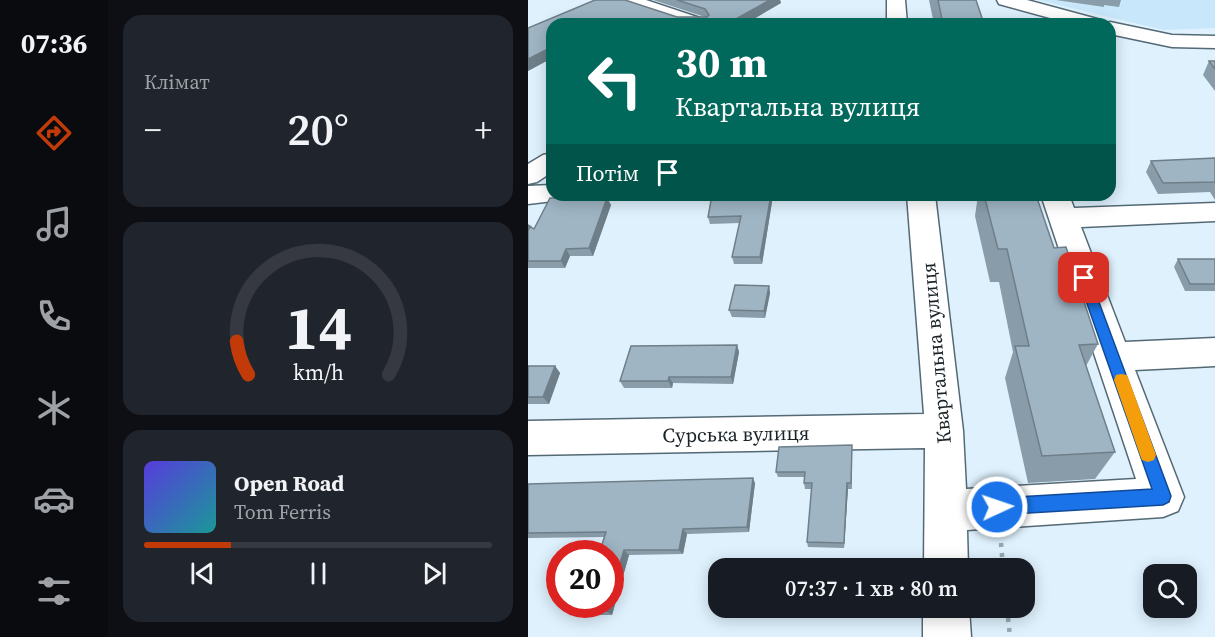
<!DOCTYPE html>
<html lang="uk">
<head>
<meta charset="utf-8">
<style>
	:root { --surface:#171b24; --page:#20242c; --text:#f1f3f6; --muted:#9ea1a6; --line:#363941; --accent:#c23a07 }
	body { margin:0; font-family:"Source Serif 4",serif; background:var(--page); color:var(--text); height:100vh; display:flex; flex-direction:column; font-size:22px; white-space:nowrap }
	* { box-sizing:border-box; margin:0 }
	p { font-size:20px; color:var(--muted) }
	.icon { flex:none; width:33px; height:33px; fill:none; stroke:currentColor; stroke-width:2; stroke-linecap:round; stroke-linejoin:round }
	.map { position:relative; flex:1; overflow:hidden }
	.sheet { display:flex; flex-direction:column; gap:15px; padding:15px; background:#0d0f14; width:420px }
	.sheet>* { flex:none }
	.banner { position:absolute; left:18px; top:18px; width:570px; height:183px; border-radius:18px; box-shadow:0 3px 15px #0003; background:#00695c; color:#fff; overflow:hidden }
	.controls { position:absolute; left:615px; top:564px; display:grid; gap:12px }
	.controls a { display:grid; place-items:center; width:54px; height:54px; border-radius:12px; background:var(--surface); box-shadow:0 3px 15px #0003; font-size:30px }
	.speed { position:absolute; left:18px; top:540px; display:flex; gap:12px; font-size:30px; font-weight:700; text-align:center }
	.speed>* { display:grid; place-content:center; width:78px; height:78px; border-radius:50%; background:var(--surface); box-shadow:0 3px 15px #0003; line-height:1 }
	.speed .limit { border:9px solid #d22; background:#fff; color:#111 }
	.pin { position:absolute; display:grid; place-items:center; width:51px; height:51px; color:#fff; margin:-26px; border-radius:12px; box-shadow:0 3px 9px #0006 }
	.me { position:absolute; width:66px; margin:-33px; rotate:87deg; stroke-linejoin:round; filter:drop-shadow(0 0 4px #0008) }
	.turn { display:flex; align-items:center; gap:21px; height:126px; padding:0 30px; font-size:27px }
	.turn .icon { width:78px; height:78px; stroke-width:2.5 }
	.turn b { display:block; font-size:42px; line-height:51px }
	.then { display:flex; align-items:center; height:57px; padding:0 30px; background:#0003; gap:12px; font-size:22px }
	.big { font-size:45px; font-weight:600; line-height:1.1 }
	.sheet .tile { flex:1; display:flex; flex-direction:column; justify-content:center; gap:9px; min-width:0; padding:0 21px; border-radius:18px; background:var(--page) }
	.sheet .dial { align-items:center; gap:0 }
	.dial svg { height:156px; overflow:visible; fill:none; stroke:var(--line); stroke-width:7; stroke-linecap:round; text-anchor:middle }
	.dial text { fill:var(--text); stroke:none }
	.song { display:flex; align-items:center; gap:18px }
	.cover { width:72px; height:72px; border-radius:9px; background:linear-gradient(135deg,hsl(250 70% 55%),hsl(180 70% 35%)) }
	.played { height:6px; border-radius:3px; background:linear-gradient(90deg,var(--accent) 25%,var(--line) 25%) }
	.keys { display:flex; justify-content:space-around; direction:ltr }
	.heat { display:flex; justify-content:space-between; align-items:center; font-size:33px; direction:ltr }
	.trip { position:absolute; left:180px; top:558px; width:327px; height:60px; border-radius:18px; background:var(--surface); box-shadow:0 3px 15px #0003; font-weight:600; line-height:60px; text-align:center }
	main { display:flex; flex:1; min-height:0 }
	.menu { display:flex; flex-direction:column; width:108px; justify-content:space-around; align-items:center; background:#090b0e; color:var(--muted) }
	.menu .icon { width:42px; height:42px }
	.menu .current { color:var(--accent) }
	.menu b { font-size:27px; color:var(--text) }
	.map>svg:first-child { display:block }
	.built { fill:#c8e7fa }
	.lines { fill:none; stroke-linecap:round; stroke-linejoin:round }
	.minor-casing { stroke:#546976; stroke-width:3 }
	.path { stroke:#98a7b1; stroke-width:4.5; stroke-dasharray:4 6; stroke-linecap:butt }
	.minor { fill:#fff; fill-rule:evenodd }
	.wall { fill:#899ca9 }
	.shaded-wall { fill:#6f7f89 }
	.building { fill:#9fb5c4; stroke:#6f7f89; stroke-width:1.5 }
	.route { fill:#1a73e8; stroke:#114b97; stroke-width:1.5 }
	.slow { fill:#f59e0b }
	.labels { text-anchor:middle; stroke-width:5; stroke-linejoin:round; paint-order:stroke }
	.street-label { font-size:20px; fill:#192227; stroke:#fff }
</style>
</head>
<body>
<main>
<nav class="menu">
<b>07:36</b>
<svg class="icon current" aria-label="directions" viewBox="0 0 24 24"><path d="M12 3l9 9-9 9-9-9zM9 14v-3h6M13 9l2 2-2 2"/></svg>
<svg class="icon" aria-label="music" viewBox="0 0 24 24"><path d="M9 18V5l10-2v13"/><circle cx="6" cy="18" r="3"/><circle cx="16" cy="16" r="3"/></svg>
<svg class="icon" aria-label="phone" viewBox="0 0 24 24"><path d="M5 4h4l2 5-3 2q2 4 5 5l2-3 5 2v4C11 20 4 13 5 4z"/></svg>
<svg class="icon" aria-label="climate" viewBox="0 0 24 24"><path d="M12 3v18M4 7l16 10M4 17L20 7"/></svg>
<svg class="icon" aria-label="car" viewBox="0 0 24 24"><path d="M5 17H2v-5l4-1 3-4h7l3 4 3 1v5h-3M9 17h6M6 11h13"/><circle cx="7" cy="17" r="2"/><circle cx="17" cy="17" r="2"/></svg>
<svg class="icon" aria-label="filters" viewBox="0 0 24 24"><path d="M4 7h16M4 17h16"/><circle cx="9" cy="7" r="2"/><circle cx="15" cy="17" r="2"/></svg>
</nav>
<section class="sheet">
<div class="tile"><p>Клімат</p>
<div class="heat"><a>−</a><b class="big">20°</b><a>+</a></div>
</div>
<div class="tile dial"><svg viewBox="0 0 100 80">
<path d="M14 69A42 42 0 1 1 86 69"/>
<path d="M14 69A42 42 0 0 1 8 52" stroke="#c23a07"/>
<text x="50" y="56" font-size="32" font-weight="700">14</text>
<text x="50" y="72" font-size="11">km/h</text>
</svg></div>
<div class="tile">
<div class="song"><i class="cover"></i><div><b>Open Road</b><p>Tom Ferris</p></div></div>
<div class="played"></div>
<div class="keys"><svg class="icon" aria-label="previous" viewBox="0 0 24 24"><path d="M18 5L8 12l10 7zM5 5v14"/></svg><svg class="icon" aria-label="pause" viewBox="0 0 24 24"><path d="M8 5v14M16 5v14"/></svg><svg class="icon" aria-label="next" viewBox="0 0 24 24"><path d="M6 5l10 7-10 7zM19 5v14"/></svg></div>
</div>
</section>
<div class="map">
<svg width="687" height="637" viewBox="0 0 687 637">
	<rect width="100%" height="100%" fill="#def1fd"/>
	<path class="built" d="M510 0H687V28L636 30Z"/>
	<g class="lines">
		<defs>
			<path id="minor" d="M91 0H118L178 20 181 24H152L93 4Z
				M359 0H377L379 24H359Z
				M469 0H499L573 20 576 24 582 22 644 35 687 36V48L644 47 582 34V24H544L471 4Z
				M24 153V172L9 182 0 184V164L15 155Z
				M24 185V195H37L34 200 0 204V186Z
				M379 195H407L435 431 438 489 608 479 513 195H541L546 208 687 203V221L553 227 597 342 687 338V366L607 370 656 497 650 511 635 517 439 530 440 568H396L397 448 0 455V421L396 414Z
				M395 608H441L443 637H395Z"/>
		</defs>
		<use href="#minor" class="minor-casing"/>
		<path class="path" d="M473 543 475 568
			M479 608 482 637"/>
		<use href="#minor" class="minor"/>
	</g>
	<path class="wall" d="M67 0H97L149 17H177L125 0H252L253 3 217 24H24V58L0 71V28Z
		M401 0H448L456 24H406Z
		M528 0H593L591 7 576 5V7Z
		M681 61H687V91L675 75Z
		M687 158V200L682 192 630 194 618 172 623 161Z
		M244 195V202L234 264H206L204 257 212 223 182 224 180 217Z
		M450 195H510L509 198 526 248 570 344 558 366 587 452 567 479 500 483 477 378 485 352 471 282H462L447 216Z
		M79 198 83 205 65 256H42L37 268H0V225L6 229Z
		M650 259H687V291H657L646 267Z
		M241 286 242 293 237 318 204 317 201 310Z
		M209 345 211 352 205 384 145 383 144 388H96L92 381Z
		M0 366H27L32 373 21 404H0Z
		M324 452V489H320L316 548 280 547 279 542 284 489H277L276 483V477H250L248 472Z
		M227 483 221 532 159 534 155 554 101 555 84 615H59L53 611 76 537 0 538V484Z"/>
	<path class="shaded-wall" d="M242 0H252L253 3 217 24H199Z
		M24 47V58L0 71V59Z
		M241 195H244V202L234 264 232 257Z
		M79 198 83 205 65 256 61 248Z
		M38 249 42 256 37 268 33 261Z
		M241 286 242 293 237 318 236 311Z
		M209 345 211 352 205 384 203 377Z
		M27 366 32 373 21 404 15 397Z
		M141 377 145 383 144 388 140 381Z
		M225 478 227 483 221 532 219 527Z
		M319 483 320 489 316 548V543Z
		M155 529 159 534 155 554 151 550Z
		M96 550 101 555 84 615 78 611 80 604H82V597Z"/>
	<path class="building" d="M67 0H97L149 17H179L181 15 177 9 149 0H242L199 24H24V47L0 59V28Z
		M410 0H448L456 24H415Z
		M681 61H687V69Z
		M687 158V182L635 183 623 161Z
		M184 195H243L232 257H204L213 216 180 217Z
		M456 195H508L526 248 538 247 570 344 551 345 587 452 514 456 487 346H501L479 249H470Z
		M22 198H79L61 248 38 249 33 261H0V231L2 227 0 228V225L6 229Z
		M650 259H687V284H662Z
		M207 285 241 286 236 311 201 310Z
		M209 345 203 377H141L140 381H92L103 346Z
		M0 366H27L15 397H0Z
		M324 445 323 483H319L316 543 279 542 284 483H276L277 472H248L251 447Z
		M225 478 219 527 155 529 151 550H96L82 597V554H71L78 532 0 533V484Z
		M55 604H80L78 611H53Z"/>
	<path class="route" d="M556 273 562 278 643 496 641 502 635 505 469 515 463 512 461 507 463 501 469 498 624 489 550 278Z"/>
	<path class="slow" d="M593 374 599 375 601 380 628 455 626 460 620 462 614 460 612 455 586 380 588 375Z"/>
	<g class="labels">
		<g class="street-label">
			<text transform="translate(408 353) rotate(-95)" y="7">Квартальна вулиця</text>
			<text transform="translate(208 434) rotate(-1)" y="7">Сурська вулиця</text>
		</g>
	</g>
</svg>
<div class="controls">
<a><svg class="icon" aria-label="search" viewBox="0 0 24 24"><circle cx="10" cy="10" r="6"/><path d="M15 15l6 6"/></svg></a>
</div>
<div class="speed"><div class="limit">20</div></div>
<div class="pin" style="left:556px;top:278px;background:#d93025"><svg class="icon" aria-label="arrive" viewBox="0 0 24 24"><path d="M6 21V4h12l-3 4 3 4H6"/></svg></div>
<svg class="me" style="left:469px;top:507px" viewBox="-20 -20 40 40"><circle r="17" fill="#1a73e8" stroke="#fff" stroke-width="3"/><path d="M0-11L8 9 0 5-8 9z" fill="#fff"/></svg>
<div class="trip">07:37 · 1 хв · 80 m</div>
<div class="banner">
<div class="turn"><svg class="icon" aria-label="left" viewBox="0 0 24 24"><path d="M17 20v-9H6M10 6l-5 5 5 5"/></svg><div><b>30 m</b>Квартальна вулиця</div></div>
<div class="then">Потім<svg class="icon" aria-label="arrive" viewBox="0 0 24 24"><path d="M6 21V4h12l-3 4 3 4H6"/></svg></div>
</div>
</div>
</main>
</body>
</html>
